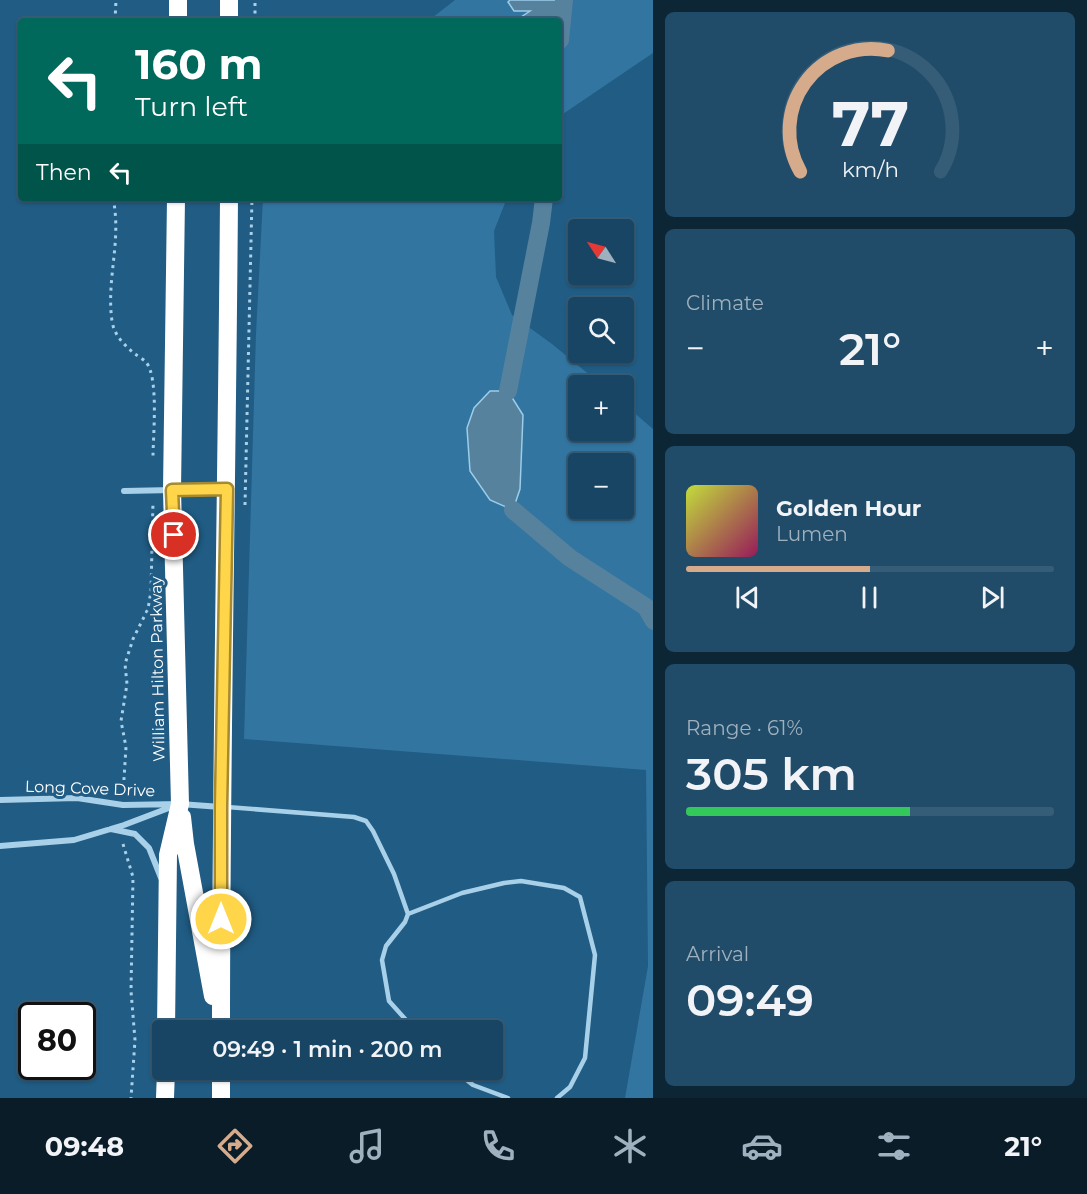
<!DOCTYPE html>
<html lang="en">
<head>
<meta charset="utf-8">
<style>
	:root { --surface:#184563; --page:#214c69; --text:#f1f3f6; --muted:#9fb1be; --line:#365d78; --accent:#d6ab8b }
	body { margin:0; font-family:Montserrat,sans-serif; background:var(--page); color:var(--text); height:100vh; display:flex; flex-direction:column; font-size:22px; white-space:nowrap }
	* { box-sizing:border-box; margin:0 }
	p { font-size:20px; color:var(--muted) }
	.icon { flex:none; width:33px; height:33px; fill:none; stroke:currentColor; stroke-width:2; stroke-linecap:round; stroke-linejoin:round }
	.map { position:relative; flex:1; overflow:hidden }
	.details { display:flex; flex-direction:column; gap:12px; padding:12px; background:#0d2636; width:434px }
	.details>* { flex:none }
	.banner { position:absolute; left:18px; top:18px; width:544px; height:183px; border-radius:6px; box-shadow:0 2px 4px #0004,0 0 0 2px var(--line); background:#00695c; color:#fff; overflow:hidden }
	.needle { width:39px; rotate:306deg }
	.fabs { position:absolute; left:568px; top:219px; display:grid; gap:12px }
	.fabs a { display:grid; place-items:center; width:66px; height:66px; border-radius:6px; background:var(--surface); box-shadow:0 2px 4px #0004,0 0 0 2px var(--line); font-size:30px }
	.speed { position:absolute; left:18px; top:1002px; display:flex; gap:12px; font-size:30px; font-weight:700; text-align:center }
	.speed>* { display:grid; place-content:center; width:78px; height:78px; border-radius:50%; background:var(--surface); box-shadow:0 2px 4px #0004,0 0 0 2px var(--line); line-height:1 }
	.speed .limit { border:3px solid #111; border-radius:9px; background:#fff; color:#111 }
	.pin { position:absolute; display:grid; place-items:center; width:51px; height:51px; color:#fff; margin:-26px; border:3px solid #fff; border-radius:50%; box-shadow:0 2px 6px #0007 }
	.me { position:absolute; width:66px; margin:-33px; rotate:0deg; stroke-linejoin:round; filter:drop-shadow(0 0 4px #0008) }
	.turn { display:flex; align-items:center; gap:21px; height:126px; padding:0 18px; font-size:27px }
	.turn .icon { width:78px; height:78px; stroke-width:2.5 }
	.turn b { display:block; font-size:42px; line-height:51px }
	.then { display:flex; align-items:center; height:57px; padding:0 18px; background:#0003; gap:12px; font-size:22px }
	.big { font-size:45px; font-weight:600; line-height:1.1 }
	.details .card { flex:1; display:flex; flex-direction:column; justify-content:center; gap:9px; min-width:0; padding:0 21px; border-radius:9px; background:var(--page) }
	.details .dial { align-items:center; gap:0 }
	.dial svg { height:156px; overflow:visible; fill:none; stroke:var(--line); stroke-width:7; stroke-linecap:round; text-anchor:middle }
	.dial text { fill:var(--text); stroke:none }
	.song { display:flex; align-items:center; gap:18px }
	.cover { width:72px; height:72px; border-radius:9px; background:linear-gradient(135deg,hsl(70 70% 55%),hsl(330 70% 35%)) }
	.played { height:6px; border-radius:3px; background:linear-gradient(90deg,var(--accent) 50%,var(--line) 50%) }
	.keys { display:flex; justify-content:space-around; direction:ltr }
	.heat { display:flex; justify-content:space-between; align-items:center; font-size:33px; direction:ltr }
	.charge { height:9px; border-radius:4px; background:linear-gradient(90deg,#34c759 61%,var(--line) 0) }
	.trip { position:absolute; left:152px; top:1020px; width:351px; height:60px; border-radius:6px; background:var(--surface); box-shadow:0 2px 4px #0004,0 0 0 2px var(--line); font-weight:600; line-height:60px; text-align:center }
	.tabs { display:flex; height:96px; justify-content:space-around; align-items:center; background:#0a1c28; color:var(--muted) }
	.tabs .icon { width:42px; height:42px }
	.tabs .on { color:var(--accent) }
	.tabs b { font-size:27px; color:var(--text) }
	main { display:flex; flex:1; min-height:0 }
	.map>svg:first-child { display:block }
	.green { fill:#3175a0; fill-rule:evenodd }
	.water { fill:#57829e; stroke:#9ccdea; stroke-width:1.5 }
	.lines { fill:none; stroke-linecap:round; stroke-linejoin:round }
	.canal { stroke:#57829e; stroke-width:18 }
	.path { stroke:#a8d0e9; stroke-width:3; stroke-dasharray:3 4.5; stroke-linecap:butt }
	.lane { stroke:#a8d0e9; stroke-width:4.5 }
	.street { stroke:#a8d0e9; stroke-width:6 }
	.highway { stroke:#fff; stroke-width:18 }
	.route-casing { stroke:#a68a30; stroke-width:15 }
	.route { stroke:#ffd54a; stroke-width:10 }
	.labels { text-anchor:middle; stroke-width:6; stroke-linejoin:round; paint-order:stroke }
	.street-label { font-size:16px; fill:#fff; stroke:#205c84 }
</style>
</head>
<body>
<main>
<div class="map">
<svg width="654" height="1098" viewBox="0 0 654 1098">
	<rect width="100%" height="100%" fill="#205c84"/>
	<path class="green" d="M455 0H653V53L560 116V21H428Z
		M263 198H507L494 231 496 277 512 315 552 344 602 385 579 386V430H624V404L653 429V1098H625L648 966 646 770 244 739 256 333ZM579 464H624V508H579Z"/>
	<path class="water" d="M510 0H560L556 21H515L530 11H514L508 2Z
		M490 391H508L523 415 520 489 513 510 490 500 470 471 467 428 474 408Z"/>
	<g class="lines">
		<path class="canal" d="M560 40 564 0
			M508 391 541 223 544 198
			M513 510 570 558 646 607 654 621"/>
		<path class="path" d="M115 21 116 0
			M255 21V0
			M113 198C122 241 106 279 112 321 114 335 124 345 135 354 138 356 143 359 146 362 159 378 153 435 153 457
			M245 505 252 198
			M123 795 126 747 121 721 127 684 125 664 133 639 148 609 151 591 153 502
			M123 844 133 877 131 991 135 1040 131 1098"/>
		<path class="lane" d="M227 807 354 817 366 821 373 831 394 874 408 914 405 922 386 946 382 960 389 1001 415 1030
			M408 914 462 893 504 883 521 881 564 888 580 897 595 955 585 1058 570 1087 557 1098
			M454 1070 473 1085 508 1098"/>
		<path class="street" d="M124 491 223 489
			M0 800 77 798 123 805 180 804 221 807
			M111 829 135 834 149 848 161 878
			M0 846 74 840 124 825 174 806"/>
		<path class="highway" d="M229 0V21
			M178 21V0
			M182 817 185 844 213 996
			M166 1030 168 855 180 804 172 490 176 198
			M221 1030C221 753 227 476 229 198
			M165 1098 166 1070
			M221 1098V1070"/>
	</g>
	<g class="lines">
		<defs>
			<path id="route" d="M174 535 172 490 227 489 221 807V919"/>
		</defs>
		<use href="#route" class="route-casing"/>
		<use href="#route" class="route"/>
	</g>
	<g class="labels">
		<g class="street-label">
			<text transform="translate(157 669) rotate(-91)" y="6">William Hilton Parkway</text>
			<text transform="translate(90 788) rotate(2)" y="6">Long Cove Drive</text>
		</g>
	</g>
</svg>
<div class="fabs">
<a><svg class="needle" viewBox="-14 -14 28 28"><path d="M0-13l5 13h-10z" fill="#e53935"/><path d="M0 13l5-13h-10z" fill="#9fb1be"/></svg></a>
<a><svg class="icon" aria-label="search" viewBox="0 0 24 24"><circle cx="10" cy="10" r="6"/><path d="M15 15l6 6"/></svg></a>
<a>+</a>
<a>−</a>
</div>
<div class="speed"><div class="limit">80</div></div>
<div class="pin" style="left:174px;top:535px;background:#d93025"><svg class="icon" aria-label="arrive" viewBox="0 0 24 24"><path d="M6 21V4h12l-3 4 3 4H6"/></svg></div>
<svg class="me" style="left:221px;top:919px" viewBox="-20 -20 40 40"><circle r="17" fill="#ffd54a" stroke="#fff" stroke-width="3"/><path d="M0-11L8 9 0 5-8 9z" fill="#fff"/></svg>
<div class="trip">09:49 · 1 min · 200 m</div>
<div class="banner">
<div class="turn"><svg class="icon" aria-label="left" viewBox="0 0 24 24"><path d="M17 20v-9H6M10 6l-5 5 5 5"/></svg><div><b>160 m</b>Turn left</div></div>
<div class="then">Then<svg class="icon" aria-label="left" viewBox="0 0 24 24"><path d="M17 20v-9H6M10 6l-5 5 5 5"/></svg></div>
</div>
</div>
<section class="details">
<div class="card dial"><svg viewBox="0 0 100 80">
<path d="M14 69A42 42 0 1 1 86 69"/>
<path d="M14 69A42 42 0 0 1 59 7" stroke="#d6ab8b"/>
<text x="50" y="56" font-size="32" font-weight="700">77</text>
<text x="50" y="72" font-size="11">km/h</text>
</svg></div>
<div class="card"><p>Climate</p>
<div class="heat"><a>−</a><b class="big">21°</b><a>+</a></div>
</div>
<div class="card">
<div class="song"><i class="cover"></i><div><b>Golden Hour</b><p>Lumen</p></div></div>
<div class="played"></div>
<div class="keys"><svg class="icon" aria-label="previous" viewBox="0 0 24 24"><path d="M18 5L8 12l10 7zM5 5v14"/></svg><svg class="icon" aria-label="pause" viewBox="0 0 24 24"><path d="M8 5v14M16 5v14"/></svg><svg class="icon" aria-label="next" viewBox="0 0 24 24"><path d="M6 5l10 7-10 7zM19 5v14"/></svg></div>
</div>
<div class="card"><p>Range · 61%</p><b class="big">305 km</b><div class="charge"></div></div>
<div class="card"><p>Arrival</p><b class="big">09:49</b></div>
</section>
</main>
<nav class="tabs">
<b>09:48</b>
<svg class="icon on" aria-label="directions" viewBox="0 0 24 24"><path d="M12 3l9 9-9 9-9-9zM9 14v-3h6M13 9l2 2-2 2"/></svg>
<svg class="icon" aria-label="music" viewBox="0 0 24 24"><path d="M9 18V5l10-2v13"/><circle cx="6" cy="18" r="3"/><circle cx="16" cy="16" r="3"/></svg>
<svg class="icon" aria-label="phone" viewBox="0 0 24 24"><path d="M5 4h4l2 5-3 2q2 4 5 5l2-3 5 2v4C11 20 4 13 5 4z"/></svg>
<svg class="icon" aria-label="climate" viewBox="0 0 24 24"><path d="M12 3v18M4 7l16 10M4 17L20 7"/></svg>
<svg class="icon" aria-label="car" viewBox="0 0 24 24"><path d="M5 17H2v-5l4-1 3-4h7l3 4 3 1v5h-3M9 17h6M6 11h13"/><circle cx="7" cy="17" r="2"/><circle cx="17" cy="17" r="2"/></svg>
<svg class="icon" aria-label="filters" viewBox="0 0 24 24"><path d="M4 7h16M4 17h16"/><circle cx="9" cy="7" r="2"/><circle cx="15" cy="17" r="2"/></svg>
<b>21°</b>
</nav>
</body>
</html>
